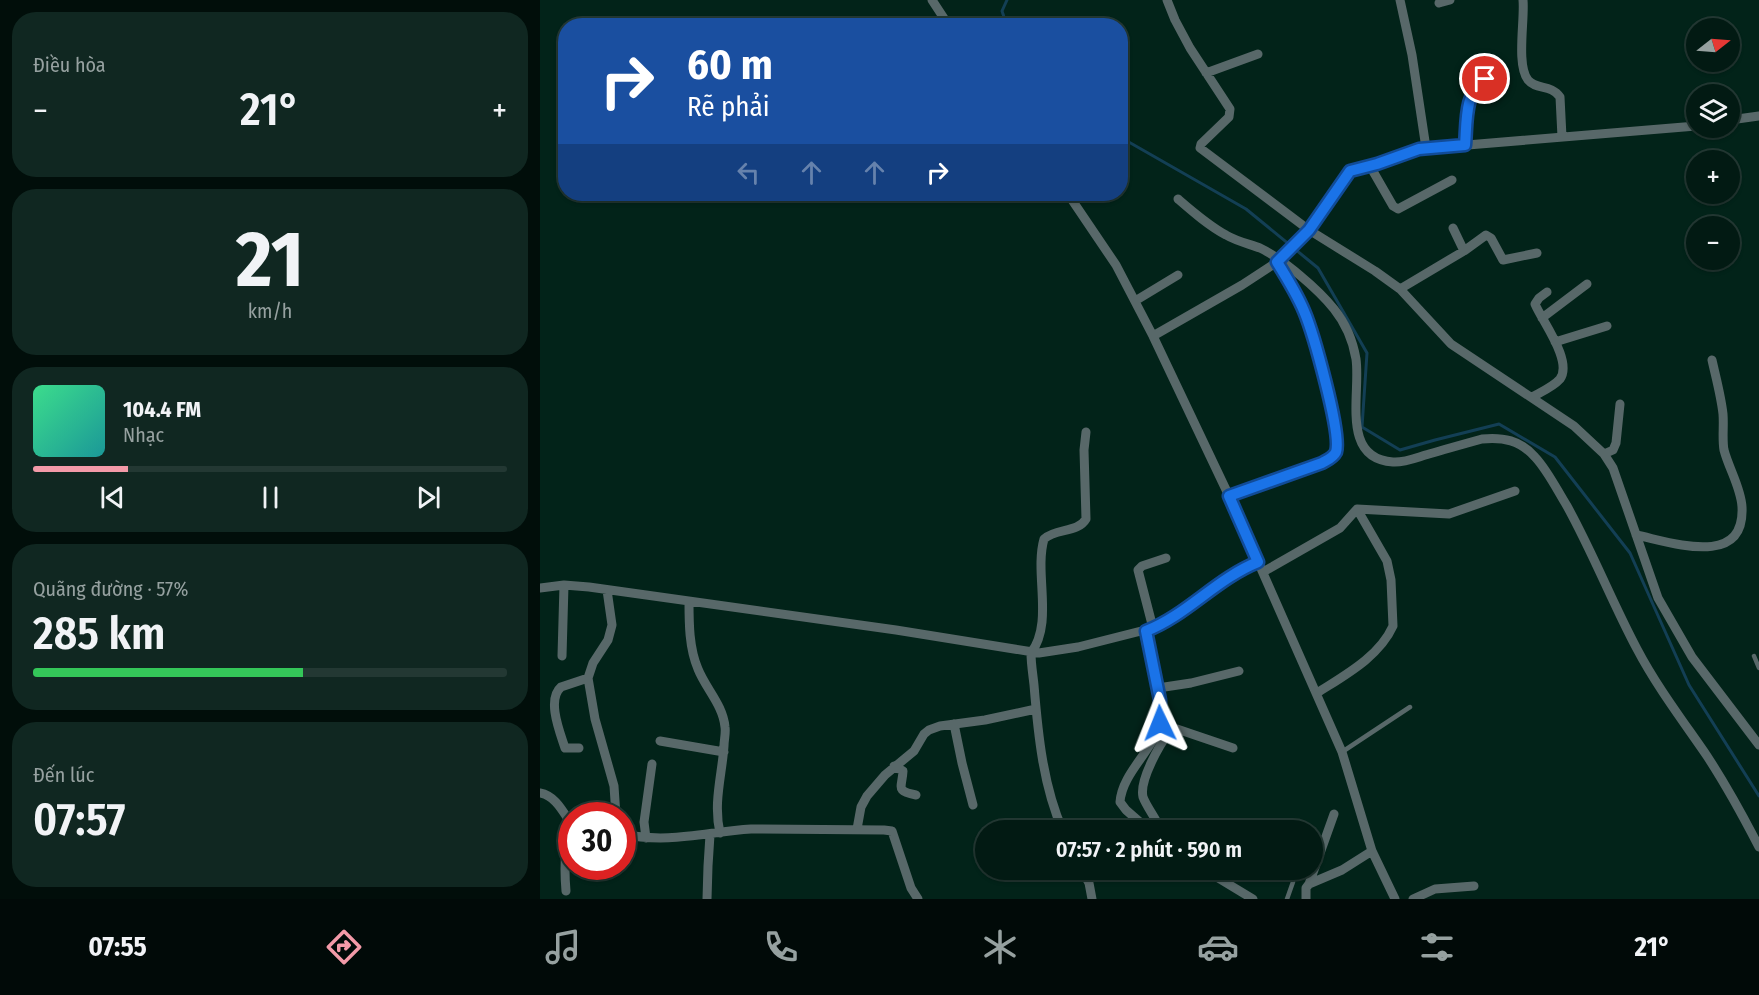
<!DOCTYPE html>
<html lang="vi">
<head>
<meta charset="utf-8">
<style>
	:root { --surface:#021a13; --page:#102721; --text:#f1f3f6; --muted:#96a1a0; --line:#233833; --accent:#f39aa8 }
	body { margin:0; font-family:"Fira Sans Condensed",sans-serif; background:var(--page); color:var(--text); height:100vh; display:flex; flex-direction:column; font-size:22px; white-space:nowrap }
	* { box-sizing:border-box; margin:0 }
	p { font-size:20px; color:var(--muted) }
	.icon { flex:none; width:33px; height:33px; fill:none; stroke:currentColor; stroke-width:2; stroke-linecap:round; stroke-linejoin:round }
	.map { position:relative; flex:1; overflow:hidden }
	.side { display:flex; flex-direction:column; gap:12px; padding:12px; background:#010e0a; width:540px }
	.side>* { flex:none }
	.hud { position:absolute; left:18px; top:18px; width:570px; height:183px; border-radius:24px; box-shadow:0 2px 4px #0004,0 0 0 2px var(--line); background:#1a4fa0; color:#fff; overflow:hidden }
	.needle { width:39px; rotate:73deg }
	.controls { position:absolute; left:1146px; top:18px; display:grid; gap:12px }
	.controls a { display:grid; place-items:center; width:54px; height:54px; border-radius:50%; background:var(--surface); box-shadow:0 2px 4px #0004,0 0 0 2px var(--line); font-size:30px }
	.speed { position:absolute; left:18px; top:802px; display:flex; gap:12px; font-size:30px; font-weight:700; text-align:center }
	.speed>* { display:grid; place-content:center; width:78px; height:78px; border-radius:50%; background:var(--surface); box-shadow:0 2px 4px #0004,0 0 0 2px var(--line); line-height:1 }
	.speed .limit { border:9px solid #d22; background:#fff; color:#111 }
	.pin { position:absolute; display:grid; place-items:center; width:51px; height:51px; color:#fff; margin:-26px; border:3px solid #fff; border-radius:50%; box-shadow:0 2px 6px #0007 }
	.me { position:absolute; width:66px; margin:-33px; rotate:358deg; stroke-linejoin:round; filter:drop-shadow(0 0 4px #0008) }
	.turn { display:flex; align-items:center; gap:21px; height:126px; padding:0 30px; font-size:27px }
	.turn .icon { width:78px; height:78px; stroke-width:2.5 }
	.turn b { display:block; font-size:42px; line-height:51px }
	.lanes { display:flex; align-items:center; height:57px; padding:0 30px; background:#0003; justify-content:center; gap:30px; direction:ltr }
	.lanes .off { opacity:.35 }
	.big { font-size:45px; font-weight:600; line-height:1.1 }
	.side .widget { flex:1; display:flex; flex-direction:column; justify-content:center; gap:9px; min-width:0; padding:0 21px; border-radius:24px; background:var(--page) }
	.side .dial { align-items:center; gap:0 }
	.dial b { font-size:78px; line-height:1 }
	.song { display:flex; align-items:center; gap:18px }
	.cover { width:72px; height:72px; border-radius:9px; background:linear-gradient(135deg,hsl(150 70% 55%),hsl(180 70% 35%)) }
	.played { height:6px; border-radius:3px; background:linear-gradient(90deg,var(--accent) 20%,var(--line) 20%) }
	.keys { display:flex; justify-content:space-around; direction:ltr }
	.heat { display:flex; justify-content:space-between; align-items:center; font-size:33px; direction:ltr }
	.charge { height:9px; border-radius:4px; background:linear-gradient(90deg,#34c759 57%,var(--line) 0) }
	.trip { position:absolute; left:435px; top:820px; width:348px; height:60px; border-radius:30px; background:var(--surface); box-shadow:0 2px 4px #0004,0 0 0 2px var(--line); font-weight:600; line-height:60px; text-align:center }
	.menu { display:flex; height:96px; justify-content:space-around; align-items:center; background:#010a08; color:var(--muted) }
	.menu .icon { width:42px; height:42px }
	.menu .current { color:var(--accent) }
	.menu b { font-size:27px; color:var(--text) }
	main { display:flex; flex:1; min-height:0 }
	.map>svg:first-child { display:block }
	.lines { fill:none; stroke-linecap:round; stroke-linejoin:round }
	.stream { stroke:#133f55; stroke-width:3 }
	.service { stroke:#586869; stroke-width:4.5 }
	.minor { stroke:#586869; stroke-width:9 }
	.route-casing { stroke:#114b97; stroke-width:15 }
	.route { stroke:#1a73e8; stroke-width:10 }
</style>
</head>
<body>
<main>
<section class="side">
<div class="widget"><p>Điều hòa</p>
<div class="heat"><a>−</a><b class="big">21°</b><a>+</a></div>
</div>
<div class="widget dial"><b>21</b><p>km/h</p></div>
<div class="widget">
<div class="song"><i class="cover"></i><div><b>104.4 FM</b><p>Nhạc</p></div></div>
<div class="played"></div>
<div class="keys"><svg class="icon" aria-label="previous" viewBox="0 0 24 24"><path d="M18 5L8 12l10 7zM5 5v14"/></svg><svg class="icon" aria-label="pause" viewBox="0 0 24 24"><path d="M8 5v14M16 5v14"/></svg><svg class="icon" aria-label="next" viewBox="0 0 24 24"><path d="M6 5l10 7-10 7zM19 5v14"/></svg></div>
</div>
<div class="widget"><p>Quãng đường · 57%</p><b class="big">285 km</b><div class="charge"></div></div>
<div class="widget"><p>Đến lúc</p><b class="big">07:57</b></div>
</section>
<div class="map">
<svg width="1219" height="899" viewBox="0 0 1219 899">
	<rect width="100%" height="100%" fill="#022319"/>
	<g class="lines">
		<path class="stream" d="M467 26 462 11 467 0
			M580 137 706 209 778 268 827 353 822 427 860 450 895 440 959 424 1015 457 1090 553 1149 685 1219 796"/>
		<path class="service" d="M1214 656 1219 668
			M802 752 870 707
			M747 899 753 882"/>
		<path class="minor" d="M392 0 409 26
			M627 0 635 20 650 48 690 109 689 117 661 144 660 148 769 230 835 271 860 289 911 344 1034 426 1064 454 1073 468 1118 598 1152 657 1219 745
			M860 0 872 55 886 148
			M983 0C985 19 976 65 988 80 996 90 1011 84 1020 97L1022 137
			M899 3 910 0
			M666 73 718 54
			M1190 120 1219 116
			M925 145C927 121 927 101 942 80L960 78
			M830 166 853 206 858 209 912 180
			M528 194 576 265 613 336 689 496 802 752 832 851 855 899
			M638 199C653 212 669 226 686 235 696 241 709 244 720 248 743 259 778 289 794 309 806 324 813 341 816 359 821 393 800 459 853 462 864 463 878 457 889 454 906 449 924 444 942 439 963 437 980 440 995 457 1008 471 1017 490 1027 506 1053 553 1072 602 1097 649 1117 687 1143 721 1167 756 1186 785 1203 816 1219 847
			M913 228 924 251
			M860 289 924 251 946 235 951 238 963 260 997 253
			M595 301 638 275
			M1002 318 1047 284
			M613 336 702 285 737 262 769 230 810 171 837 164 879 149 1156 126
			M1015 342 1067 326
			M992 397C1001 392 1013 387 1020 379 1033 361 1002 321 995 304L999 298 1007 292
			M1064 454 1073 450 1076 443 1080 404
			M689 496 790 459 796 453 797 448 792 415 774 336 764 309 737 262
			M817 509 909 514 975 491
			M1096 535C1131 542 1205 569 1202 507 1201 488 1189 469 1184 450 1182 439 1184 426 1183 414 1181 396 1176 378 1172 360
			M723 572 800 528 817 509
			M0 588 24 585 49 587 356 630 499 653 538 647 613 628 637 614 690 575 718 562
			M67 590 72 625 68 640 53 663 48 678 55 719 74 786 76 816
			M149 601C149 623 149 648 158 669 166 689 183 705 185 727 186 733 184 740 184 746 182 775 173 803 180 833
			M613 628 598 570 602 566 626 558
			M606 631C611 653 626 702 620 723 613 751 582 773 580 802L586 810 610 831
			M22 656 24 585
			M618 688 651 683 699 671
			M777 693C805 675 839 657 853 626L851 580 847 561 817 509
			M414 724 422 763 433 805
			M120 741 184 752
			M39 748H25L24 745C19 730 7 699 21 687L48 678
			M354 766 363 771C362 788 355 791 376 795
			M0 793C16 796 23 812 32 825
			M317 829 321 807 327 796 345 775 374 751 384 734 389 730 400 726 445 720 496 709
			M523 831C503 786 498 734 494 685 493 675 491 664 491 653 514 622 494 574 504 539 516 528 538 533 546 519L544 450 546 432
			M621 831C617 819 607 808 603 797 599 780 620 744 630 731L637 729 693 748
			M82 834C129 844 166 832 211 829L344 830 352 831 371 888 378 899
			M106 838 104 822 112 764
			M542 870 549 883 552 899
			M665 870 713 899
			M769 884 794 814
			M26 891C24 868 24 847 31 824
			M167 899 168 866 170 835
			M766 899V888L769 884 802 870 832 851
			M873 899 895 889 934 886"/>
	</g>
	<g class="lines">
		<defs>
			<path id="route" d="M620 723V700L606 631C647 615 676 579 718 562L689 496 782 463C787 460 793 458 796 452 802 434 773 332 764 311 757 294 747 278 737 262L769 230 810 171 837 164 879 149 925 145C927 124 924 92 945 79"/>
		</defs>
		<use href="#route" class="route-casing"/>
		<use href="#route" class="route"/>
	</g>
</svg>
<div class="controls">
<a><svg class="needle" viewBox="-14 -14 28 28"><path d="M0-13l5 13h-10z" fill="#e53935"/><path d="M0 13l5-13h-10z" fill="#96a1a0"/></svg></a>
<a><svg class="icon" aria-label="layers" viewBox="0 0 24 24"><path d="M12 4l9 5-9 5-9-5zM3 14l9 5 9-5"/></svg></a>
<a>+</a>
<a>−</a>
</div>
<div class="speed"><div class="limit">30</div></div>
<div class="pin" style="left:945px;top:79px;background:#d93025"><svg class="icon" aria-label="arrive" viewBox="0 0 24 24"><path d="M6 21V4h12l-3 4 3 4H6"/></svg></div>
<svg class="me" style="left:620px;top:723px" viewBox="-20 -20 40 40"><path d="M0-17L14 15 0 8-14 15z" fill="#1a73e8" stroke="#fff" stroke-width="4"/></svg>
<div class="trip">07:57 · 2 phút · 590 m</div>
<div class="hud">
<div class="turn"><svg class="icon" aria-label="right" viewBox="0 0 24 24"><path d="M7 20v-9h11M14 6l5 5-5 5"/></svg><div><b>60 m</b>Rẽ phải</div></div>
<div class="lanes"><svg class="icon off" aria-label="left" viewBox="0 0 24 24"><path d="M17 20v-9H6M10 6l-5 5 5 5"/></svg><svg class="icon off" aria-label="ahead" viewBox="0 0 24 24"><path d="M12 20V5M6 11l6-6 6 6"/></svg><svg class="icon off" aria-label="ahead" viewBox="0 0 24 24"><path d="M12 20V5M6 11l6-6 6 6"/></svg><svg class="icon" aria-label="right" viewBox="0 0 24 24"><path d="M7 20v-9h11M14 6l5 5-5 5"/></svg></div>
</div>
</div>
</main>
<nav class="menu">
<b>07:55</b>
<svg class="icon current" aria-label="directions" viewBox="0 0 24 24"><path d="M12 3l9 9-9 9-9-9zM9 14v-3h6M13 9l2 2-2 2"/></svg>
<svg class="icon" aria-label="music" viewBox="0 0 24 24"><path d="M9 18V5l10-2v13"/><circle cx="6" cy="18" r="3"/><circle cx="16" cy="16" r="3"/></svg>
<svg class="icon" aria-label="phone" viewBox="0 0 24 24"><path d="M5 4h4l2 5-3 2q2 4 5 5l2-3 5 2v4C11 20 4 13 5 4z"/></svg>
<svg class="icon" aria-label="climate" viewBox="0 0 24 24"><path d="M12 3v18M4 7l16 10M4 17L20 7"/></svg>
<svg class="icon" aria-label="car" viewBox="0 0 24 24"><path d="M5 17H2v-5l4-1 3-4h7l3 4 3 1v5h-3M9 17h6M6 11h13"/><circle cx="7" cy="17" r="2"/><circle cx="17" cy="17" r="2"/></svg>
<svg class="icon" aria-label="filters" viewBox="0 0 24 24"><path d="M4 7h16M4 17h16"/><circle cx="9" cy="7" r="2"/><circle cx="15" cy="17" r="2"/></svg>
<b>21°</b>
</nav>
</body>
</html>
